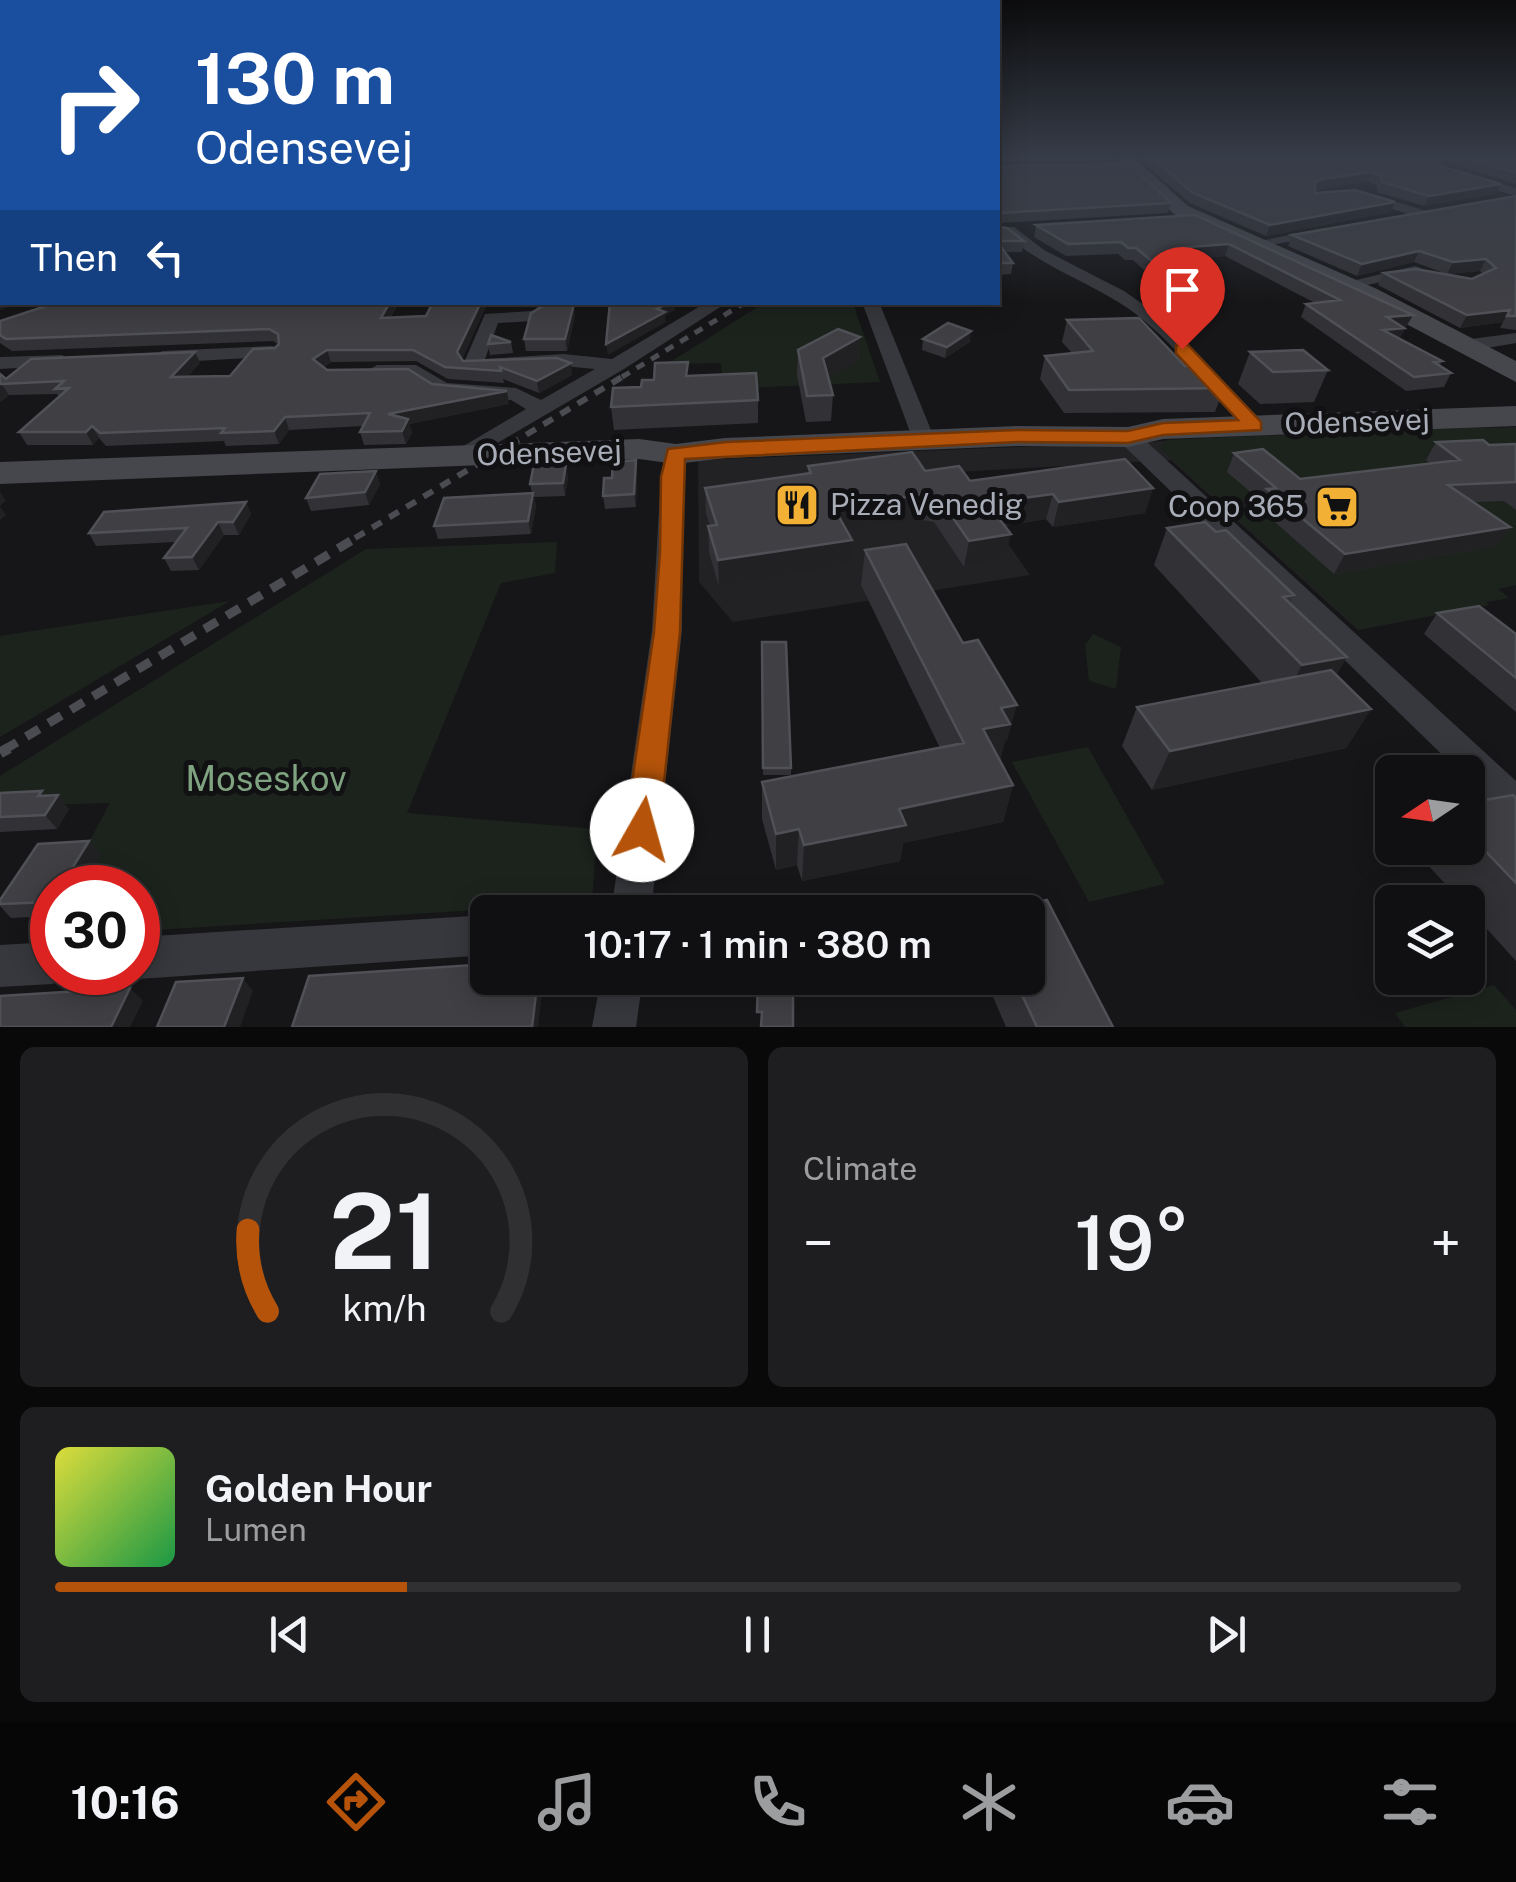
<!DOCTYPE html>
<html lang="en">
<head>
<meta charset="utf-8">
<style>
	:root { --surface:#101012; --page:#1e1e20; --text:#f1f3f6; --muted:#9c9d9f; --line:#303032; --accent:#b45309 }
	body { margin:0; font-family:"Public Sans",sans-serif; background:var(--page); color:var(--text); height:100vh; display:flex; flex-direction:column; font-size:38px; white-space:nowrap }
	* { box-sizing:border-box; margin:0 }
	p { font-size:32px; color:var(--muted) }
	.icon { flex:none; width:55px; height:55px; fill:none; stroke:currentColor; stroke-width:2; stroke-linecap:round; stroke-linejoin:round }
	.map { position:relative; height:1027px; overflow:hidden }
	.sheet { display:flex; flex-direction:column; gap:20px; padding:20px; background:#09090a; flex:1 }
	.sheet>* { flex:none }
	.top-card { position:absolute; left:0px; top:0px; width:1000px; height:305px; box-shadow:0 5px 25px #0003,0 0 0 2px var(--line); background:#1a4fa0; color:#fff; overflow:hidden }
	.needle { width:65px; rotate:257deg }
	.tools { position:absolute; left:1375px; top:755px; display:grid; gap:20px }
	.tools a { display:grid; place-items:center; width:110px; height:110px; border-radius:15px; background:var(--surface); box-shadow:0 5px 25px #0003,0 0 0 2px var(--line); font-size:50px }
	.speed { position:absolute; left:30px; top:865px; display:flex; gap:20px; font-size:50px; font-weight:700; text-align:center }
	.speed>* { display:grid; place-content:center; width:130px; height:130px; border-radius:50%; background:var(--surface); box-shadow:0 5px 25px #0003,0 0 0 2px var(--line); line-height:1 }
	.speed .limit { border:15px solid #d22; background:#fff; color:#111 }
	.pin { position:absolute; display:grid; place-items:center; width:85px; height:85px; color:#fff; margin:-102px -42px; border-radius:50% 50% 50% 0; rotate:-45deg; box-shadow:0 0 10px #0007 }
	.pin .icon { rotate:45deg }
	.me { position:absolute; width:110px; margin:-55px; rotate:7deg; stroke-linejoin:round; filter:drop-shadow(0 0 8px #0008) }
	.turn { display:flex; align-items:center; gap:35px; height:210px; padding:0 30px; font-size:45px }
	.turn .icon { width:130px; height:130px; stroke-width:2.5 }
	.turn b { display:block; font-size:70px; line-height:85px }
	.then { display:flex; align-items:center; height:95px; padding:0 30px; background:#0003; gap:20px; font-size:38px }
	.big { font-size:75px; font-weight:600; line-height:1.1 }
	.sheet .card { flex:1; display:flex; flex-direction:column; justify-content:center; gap:15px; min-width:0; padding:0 35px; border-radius:15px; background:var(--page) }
	.sheet .dial { align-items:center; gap:0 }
	.dial svg { height:260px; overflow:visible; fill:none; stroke:var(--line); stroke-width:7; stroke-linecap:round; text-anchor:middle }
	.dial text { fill:var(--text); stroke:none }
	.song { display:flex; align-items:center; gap:30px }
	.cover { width:120px; height:120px; border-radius:15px; background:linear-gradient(135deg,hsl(60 70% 55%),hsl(140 70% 35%)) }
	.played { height:10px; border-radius:5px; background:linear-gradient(90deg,var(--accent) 25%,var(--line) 25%) }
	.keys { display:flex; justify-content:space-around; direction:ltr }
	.heat { display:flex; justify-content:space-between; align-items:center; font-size:55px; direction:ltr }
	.sheet .tiles { flex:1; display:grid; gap:20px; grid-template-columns:1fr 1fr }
	.card:last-child { grid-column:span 2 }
	.trip { position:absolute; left:470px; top:895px; width:575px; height:100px; border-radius:15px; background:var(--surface); box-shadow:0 5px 25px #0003,0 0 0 2px var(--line); font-weight:600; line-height:100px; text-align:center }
	.dock { display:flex; height:160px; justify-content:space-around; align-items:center; background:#060607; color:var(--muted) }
	.dock .icon { width:70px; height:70px }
	.dock .current { color:var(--accent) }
	.dock b { font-size:45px; color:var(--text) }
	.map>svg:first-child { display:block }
	.built { fill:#222225 }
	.green { fill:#1c231d }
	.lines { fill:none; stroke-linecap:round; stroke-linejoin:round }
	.street { fill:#37383d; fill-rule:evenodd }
	.secondary { fill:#45474d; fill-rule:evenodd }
	.rail-far3 { stroke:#4a4c52; stroke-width:5; stroke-dasharray:9 8; stroke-linecap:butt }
	.rail-far2 { stroke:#4a4c52; stroke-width:6; stroke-dasharray:11 9; stroke-linecap:butt }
	.rail-far1 { stroke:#4a4c52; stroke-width:9; stroke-dasharray:15 11; stroke-linecap:butt }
	.rail { stroke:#4a4c52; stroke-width:11; stroke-dasharray:20 15; stroke-linecap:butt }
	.wall { fill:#323236 }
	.shaded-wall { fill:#212124 }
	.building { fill:#3f3f44; stroke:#4f5156; stroke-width:2.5 }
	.route { fill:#b45309; stroke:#753606; stroke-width:2.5 }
	.labels { text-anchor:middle; stroke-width:10; stroke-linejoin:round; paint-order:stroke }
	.street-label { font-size:30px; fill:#a8adb8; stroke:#111113 }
	.poi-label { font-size:30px; fill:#a8adb8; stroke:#111113; text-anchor:start }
	.near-park-label { font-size:35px; fill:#7fa381; stroke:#111113 }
</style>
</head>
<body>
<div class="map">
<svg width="1516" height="1027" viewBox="0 0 1516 1027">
	<rect width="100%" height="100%" fill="#161618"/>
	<path class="built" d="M1516 427V585L1498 589 1509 598 1486 602 1489 605 1358 630 1171 460 958 472 1030 575 733 622 699 582 698 460Z"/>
	<path class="green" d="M764 303H853L880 382 723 389 721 363 667 364Z
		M1461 427 1516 428V585L1498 589 1509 598 1486 602 1489 605 1359 629 1160 448 1166 440Z
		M557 542 555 573 501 583 407 813 597 829 592 903 138 931V888L65 887 110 803 0 806V776L366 549Z
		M230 601 0 737V636Z
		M1093 634 1121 647 1116 689 1089 681 1085 645Z
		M1088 747 1165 884 1089 902 1012 762Z
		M1494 985 1516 1010V1027H1405L1395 1013Z"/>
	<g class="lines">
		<path class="street" d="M1470 174 1516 188V196L1466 181Z
			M1362 191 1429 212 1431 215 1424 219 1357 198 1356 195Z
			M1004 227H1014L1044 250 1124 291 1157 314 1262 421 1265 426 1262 431H1246C1209 389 1175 342 1129 309 1088 281 1041 267 1004 233Z
			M1324 228 1331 232 1329 235 1253 248 1246 244Z
			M1415 266 1421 268V274L1347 289 1339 284Z
			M707 302H728L624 369 463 463 455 461 452 456 455 451 526 409 511 400 442 395 412 377H377L367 371 377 365H416L447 383 516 388 541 400 595 369 563 366 466 369 463 365 485 314 532 311 541 316 532 321 498 323 485 359 563 354 612 359Z
			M862 302H879L935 440 932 445 924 447 913 440Z
			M1516 333V343L1464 352 1455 346 1464 340Z
			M272 346 279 348V356L162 363 152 357 162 351Z
			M62 355 72 361 69 365 0 369V357Z
			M1128 430 1136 432 1516 781V820L1503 815 1468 780V772H1460L1120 442 1117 437 1120 432Z
			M676 447 687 454 683 497 682 630 651 912H611L652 630 661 476 665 454Z
			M488 915V955L138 979 123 972H138V937Z
			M52 942V972H69L67 978 52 984 0 987V945Z
			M601 978H643L636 1027H592Z"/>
		<path class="secondary" d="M1116 158H1134L1188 206 1377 289 1516 361V382L1359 299 1174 214Z
			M1516 406V426L1163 439 1128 447 1017 446 725 458 676 464 639 459 0 484V462L639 439 676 444 725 438 1017 426 1128 427 1163 419Z"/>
		<path class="rail-far3" d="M622 377 746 302"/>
		<path class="rail-far2" d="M355 538 627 374"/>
		<path class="rail-far1" d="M4 750 359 536"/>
		<path class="rail" d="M0 753 9 748"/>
	</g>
	<path class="wall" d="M998 158H1114L1113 160 998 161Z
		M1138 158H1516V184L1442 161 1439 164 1440 166 1501 184 1496 194 1424 206 1377 192V186L1368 181 1318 189 1315 190V193L1391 212 1266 236 1190 203Z
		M1000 166 1171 203 1168 213 998 223Z
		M1516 196V330L1500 328 1503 322 1460 328 1378 285 1384 273 1472 279 1483 274 1480 271 1447 274 1414 262 1357 276 1288 246 1292 235Z
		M1195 215 1413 315 1399 339 1442 361 1439 366 1451 373 1444 387 1406 391 1301 317 1306 304 1315 303 1225 256 1191 259 1203 268 1199 280 1157 282 1133 260H1125L1118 254 1066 256 1034 237 1036 225Z
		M998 227 1024 241 1022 252H1005L1013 263 1011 274 998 275Z
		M58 302H399L391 317 426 316 488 302 462 359 463 361 572 375 539 393 503 379 504 383 448 379 416 361 331 362 324 367 327 370 432 384 509 404 409 424 412 432 406 444 364 445 360 432 363 426 289 430 279 444 226 446 224 441 106 446 99 438 93 445H27L19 432 59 397 57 394 9 395 0 402V374L6 379 200 363 188 376H230L275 348 278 344 273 341 12 351 0 343V321Z
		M536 302H569L575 315 567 351H526L524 339 537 309Z
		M1067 320 1185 366 1224 388 1215 412 1064 413 1040 379 1045 356 1072 353 1062 342Z
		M860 337 858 361 828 378 833 395 831 421 806 422 797 375 798 350Z
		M923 339 970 342 945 358 922 350Z
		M511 342 513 353 490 355 488 344Z
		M1250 352 1328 370 1314 402 1260 404 1238 384Z
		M688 376 758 400V423L614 430 611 407 641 387Z
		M1436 442 1489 445 1516 444V510L1504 501 1474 502 1497 546 1334 574 1259 508 1261 501 1227 472 1234 453 1300 479 1431 464 1426 460Z
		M636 460 637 473 636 507 605 509 603 496Z
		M808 466 925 471 970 481 1153 488 1145 513 1053 527 1046 519 1004 526 1005 560 964 567 934 522 922 520 847 531 850 566 719 587 709 552 708 526H710L706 513 705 488 808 474Z
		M376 471 380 484 369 505 311 511 306 498Z
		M568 477 565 496 534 497 536 506 531 534 438 539 434 526 532 493 530 484Z
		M246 502 251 514 239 535H224L199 570 171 571 164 558 176 542 96 546 89 533Z
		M1167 528 1216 532 1294 595 1290 603 1347 657 1336 675 1371 709 1346 748 1152 790 1122 746 1137 707 1262 683 1154 565Z
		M865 550 1007 741H1005L1000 760 1013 785 1003 822 903 843 900 861 802 881 797 865 776 870 762 819V782L940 748 861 585Z
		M1437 613 1516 634V712L1424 634Z
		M762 642 791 768V775H763Z
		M42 791 46 796 69 809 57 829 0 832V793Z
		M1516 798V961L1468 908V902H1462L1412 848H1468V803Z
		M89 841 100 855 52 888V916L11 918 0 906V900Z
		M985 978H1028L1113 1027H1006Z"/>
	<path class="shaded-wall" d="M1372 172 1368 181 1311 192 1315 182Z
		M1501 184 1496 194 1424 206 1429 196Z
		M1395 202 1391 212 1266 236 1270 225Z
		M1229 244 1225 256 1174 260 1177 248Z
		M1419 251 1414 262 1357 276 1362 264Z
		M1486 259 1480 271 1447 274 1453 262Z
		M2 296V302H22L0 310V297Z
		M390 302H399L384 329 381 318Z
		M481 302H488L460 364 457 352Z
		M670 302H674L675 310 665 316 666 322 608 355 606 344Z
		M574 304 575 315 567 351 565 339Z
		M1510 310 1503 322 1460 328 1467 315Z
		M1413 315 1397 342 1382 331 1387 317Z
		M971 331 970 342 945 358 947 347Z
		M860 337 858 361 822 382 823 358Z
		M327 350 331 362 317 371 313 359Z
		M195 352 200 363 176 389 171 377Z
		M571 363 572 375 539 393 537 381Z
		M1 383 9 395 0 402V384Z
		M507 391 509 404 409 424 412 432 406 444 402 431 388 414Z
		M285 417 289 430 279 444 274 431Z
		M92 426 99 438 93 445 86 432Z
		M636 460 637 473 636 507 634 494Z
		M566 464 568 477 565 496 563 483Z
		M376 471 380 484 369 505 365 492Z
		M1153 488 1145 513 1053 527 1059 502Z
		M0 492 6 501 0 506 6 515 0 520Z
		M533 493 536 506 531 534 528 521Z
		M926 494 922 520 833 533 834 508Z
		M1053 494 1046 519 982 529 987 503Z
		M246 502 251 514 239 535 233 522Z
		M218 522 224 535 199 570 192 557Z
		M1510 527 1497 546 1334 574 1345 554Z
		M1011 534 1005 560 964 567 969 541Z
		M852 540 850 566 719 587 718 560Z
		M1347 657 1324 696 1281 704 1302 665Z
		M1017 705 1007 741H1005L1000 760 983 729 1001 708Z
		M1371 709 1346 748 1152 790 1170 751Z
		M1013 785 1003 822 903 843 900 861 802 881 804 845 899 809Z
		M42 791 52 804 58 795 69 809 57 829 45 815 38 796Z
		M799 829 797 865 776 870V834Z
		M89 841 100 855 81 888H60Z
		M243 978 253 991 240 1027H224Z
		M538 978H544L538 1027H532Z
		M130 988 143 1001 130 1027H111Z"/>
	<path class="building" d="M0 158H2V227H0L1 179H0Z
		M1152 158H1440L1438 161 1440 166 1501 184 1429 196 1382 182 1381 176 1372 172 1322 179 1315 182V193L1355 190 1395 202 1270 225 1193 193Z
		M1466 158H1516V173Z
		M998 164 1000 166 1129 164 1171 203 1000 213 998 225Z
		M1516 196V316H1507L1510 310 1467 315 1384 273 1416 269 1472 279 1496 268 1486 259 1453 262 1419 251 1362 264 1292 235Z
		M1195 215 1413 315 1387 317 1404 328 1383 330 1442 361 1434 362 1451 373 1414 377 1306 304 1340 300 1229 244 1177 248 1203 268 1161 269 1136 248H1128L1121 242 1068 244 1036 225Z
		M998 227 1007 228 1024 241H998Z
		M998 243 1013 263H998Z
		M0 245 2 246V296L0 297Z
		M58 302H390L381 318 426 316 433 302H481L457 352 463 361 557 358 571 363 537 381 500 367 501 371 445 367 413 350H327L313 359 327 370 408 369 432 384 507 391 388 414 408 419 402 431 360 432 370 413 285 417 274 431 221 433 225 428 100 433 92 426 86 432H19L69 388 55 389 64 381 0 384V374L6 379 31 359 195 352 171 377 230 376 253 349 275 348 279 344 278 334 269 329 6 339 0 335V321Z
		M539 302 574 304 565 339H524L531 313 543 306Z
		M610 302H670L657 309 665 312 606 344Z
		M1139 318 1185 366 1200 365 1224 388 1069 390 1045 356 1093 351 1067 320Z
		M948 323 971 331 947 347 923 339Z
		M838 329 860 337 823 358 833 395 807 396 798 350Z
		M491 335 511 342 488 344Z
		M1303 350 1328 370 1273 372 1250 352Z
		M688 362 686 376 756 373 758 400 611 407 613 388 641 387 642 380H654L655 363Z
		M1483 440 1489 445 1516 444V482L1448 485 1510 527 1345 554 1267 489 1276 488 1234 453 1263 449 1300 479 1460 460 1436 442Z
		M912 452 925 471 959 466 970 481 1125 459 1153 488 1059 502 1053 494 987 503 1011 534 969 541 938 496 926 494 834 508 852 540 718 560 708 526 717 525 705 488 811 473 808 466Z
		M636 460 634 494 603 496 604 478H612L613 462Z
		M540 464H566L563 483 530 484 533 469Z
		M376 471 365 492 306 498 320 474Z
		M533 493 528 521 434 526 444 498Z
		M246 502 233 522H218L192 557 164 558 187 528 89 533 104 512Z
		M1205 522 1216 532 1226 530 1294 595 1283 597 1347 657 1302 665 1167 528Z
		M906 544 963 643 978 640 1017 705 1001 708 1010 724 983 729 1013 785 899 809 906 825 804 845 799 829 776 834 762 782 964 743 865 550Z
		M1479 606 1516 634V678L1437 613Z
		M762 642H786L791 768H763Z
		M1331 670 1371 709 1170 751 1137 707Z
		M42 791 38 796 58 795 45 815 0 817V793Z
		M1513 795 1516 798V883L1468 833V803Z
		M89 841 60 888H52L51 902 0 904V900L38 844Z
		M1047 900 1113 1027H1037L1014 978H1028V912H994Z
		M488 964V978H538L532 1027H292L309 976Z
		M243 978 224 1027H157L176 982Z
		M758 978H793V1027H761L762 1012H757Z
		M130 988 111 1027H0V996Z"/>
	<linearGradient id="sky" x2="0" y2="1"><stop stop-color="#0c0c0d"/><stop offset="0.52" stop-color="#363c48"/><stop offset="1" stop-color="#363c48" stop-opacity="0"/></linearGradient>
	<rect width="1516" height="302" fill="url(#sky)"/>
	<path class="route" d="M1176 345H1188L1261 422V430L1163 435 1128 443 1017 442 685 459 680 632 659 830 654 840 642 845 630 840 625 830 654 632 660 552 661 477 668 449 726 442 1017 430 1128 431 1163 423 1238 420 1176 353Z"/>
	<defs>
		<symbol id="restaurant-square" viewBox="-11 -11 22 22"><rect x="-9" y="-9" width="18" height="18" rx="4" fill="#f2b134" stroke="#111113"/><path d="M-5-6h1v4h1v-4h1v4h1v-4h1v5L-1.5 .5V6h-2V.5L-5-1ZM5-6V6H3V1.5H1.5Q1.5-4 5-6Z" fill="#111"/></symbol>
		<symbol id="supermarket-square" viewBox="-11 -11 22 22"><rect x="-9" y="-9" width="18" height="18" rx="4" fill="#f2b134" stroke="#111113"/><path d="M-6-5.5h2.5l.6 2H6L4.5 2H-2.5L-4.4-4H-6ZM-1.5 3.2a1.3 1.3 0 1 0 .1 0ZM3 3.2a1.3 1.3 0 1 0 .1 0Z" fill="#111"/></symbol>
	</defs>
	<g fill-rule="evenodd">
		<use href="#restaurant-square" x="772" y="480" width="50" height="50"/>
		<use href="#supermarket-square" x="1312" y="482" width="50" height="50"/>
	</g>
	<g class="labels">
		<g class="street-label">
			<text transform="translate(1357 422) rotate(-2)" y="10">Odensevej</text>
			<text transform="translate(549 453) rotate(-2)" y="10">Odensevej</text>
		</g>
		<g class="poi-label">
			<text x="830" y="515">Pizza Venedig</text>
			<text x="1304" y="517" text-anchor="end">Coop 365</text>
		</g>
		<g class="near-park-label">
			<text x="266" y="791">Moseskov</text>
		</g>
	</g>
</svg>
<div class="tools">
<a><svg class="needle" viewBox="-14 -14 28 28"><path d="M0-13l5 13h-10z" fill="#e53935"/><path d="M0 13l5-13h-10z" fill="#9c9d9f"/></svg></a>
<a><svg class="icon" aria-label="layers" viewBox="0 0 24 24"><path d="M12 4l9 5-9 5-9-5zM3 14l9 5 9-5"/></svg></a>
</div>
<div class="speed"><div class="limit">30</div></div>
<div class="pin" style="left:1182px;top:349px;background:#d93025"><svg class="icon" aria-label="arrive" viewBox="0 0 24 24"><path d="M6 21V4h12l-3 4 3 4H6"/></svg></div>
<svg class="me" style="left:642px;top:830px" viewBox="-20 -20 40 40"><circle r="19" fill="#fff"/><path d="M0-13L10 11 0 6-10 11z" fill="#b45309"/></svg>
<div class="trip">10:17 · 1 min · 380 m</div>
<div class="top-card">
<div class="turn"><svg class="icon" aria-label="right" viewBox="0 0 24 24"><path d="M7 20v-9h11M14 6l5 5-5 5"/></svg><div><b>130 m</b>Odensevej</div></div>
<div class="then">Then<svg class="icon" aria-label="left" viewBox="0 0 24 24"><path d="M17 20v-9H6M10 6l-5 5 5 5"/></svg></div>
</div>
</div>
<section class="sheet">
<div class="tiles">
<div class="card dial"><svg viewBox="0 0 100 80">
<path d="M14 69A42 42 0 1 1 86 69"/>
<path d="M14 69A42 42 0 0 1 8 44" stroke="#b45309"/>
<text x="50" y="56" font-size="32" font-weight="700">21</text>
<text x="50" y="72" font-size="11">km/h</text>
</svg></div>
<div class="card"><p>Climate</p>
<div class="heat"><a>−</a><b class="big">19°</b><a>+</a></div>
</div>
<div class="card">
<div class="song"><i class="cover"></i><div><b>Golden Hour</b><p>Lumen</p></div></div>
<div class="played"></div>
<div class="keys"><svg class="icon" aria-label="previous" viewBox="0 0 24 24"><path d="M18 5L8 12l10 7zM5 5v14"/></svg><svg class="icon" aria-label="pause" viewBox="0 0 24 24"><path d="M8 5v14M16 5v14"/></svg><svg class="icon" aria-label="next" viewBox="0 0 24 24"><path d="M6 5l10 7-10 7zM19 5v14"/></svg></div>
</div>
</div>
</section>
<nav class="dock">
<b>10:16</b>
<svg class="icon current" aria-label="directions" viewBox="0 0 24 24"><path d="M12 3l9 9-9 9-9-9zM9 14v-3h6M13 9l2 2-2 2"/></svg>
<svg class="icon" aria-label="music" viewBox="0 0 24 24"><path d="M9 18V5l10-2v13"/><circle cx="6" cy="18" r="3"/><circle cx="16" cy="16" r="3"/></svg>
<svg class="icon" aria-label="phone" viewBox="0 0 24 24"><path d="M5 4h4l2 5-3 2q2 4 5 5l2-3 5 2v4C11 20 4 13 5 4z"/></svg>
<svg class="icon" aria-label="climate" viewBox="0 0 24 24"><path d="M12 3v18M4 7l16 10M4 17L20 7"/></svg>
<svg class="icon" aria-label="car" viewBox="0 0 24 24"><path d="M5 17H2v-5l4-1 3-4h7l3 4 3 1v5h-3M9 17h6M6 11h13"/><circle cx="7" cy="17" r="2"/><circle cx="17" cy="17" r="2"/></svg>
<svg class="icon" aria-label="filters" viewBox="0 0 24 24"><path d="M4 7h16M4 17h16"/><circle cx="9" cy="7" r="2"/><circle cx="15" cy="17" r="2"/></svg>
</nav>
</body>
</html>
